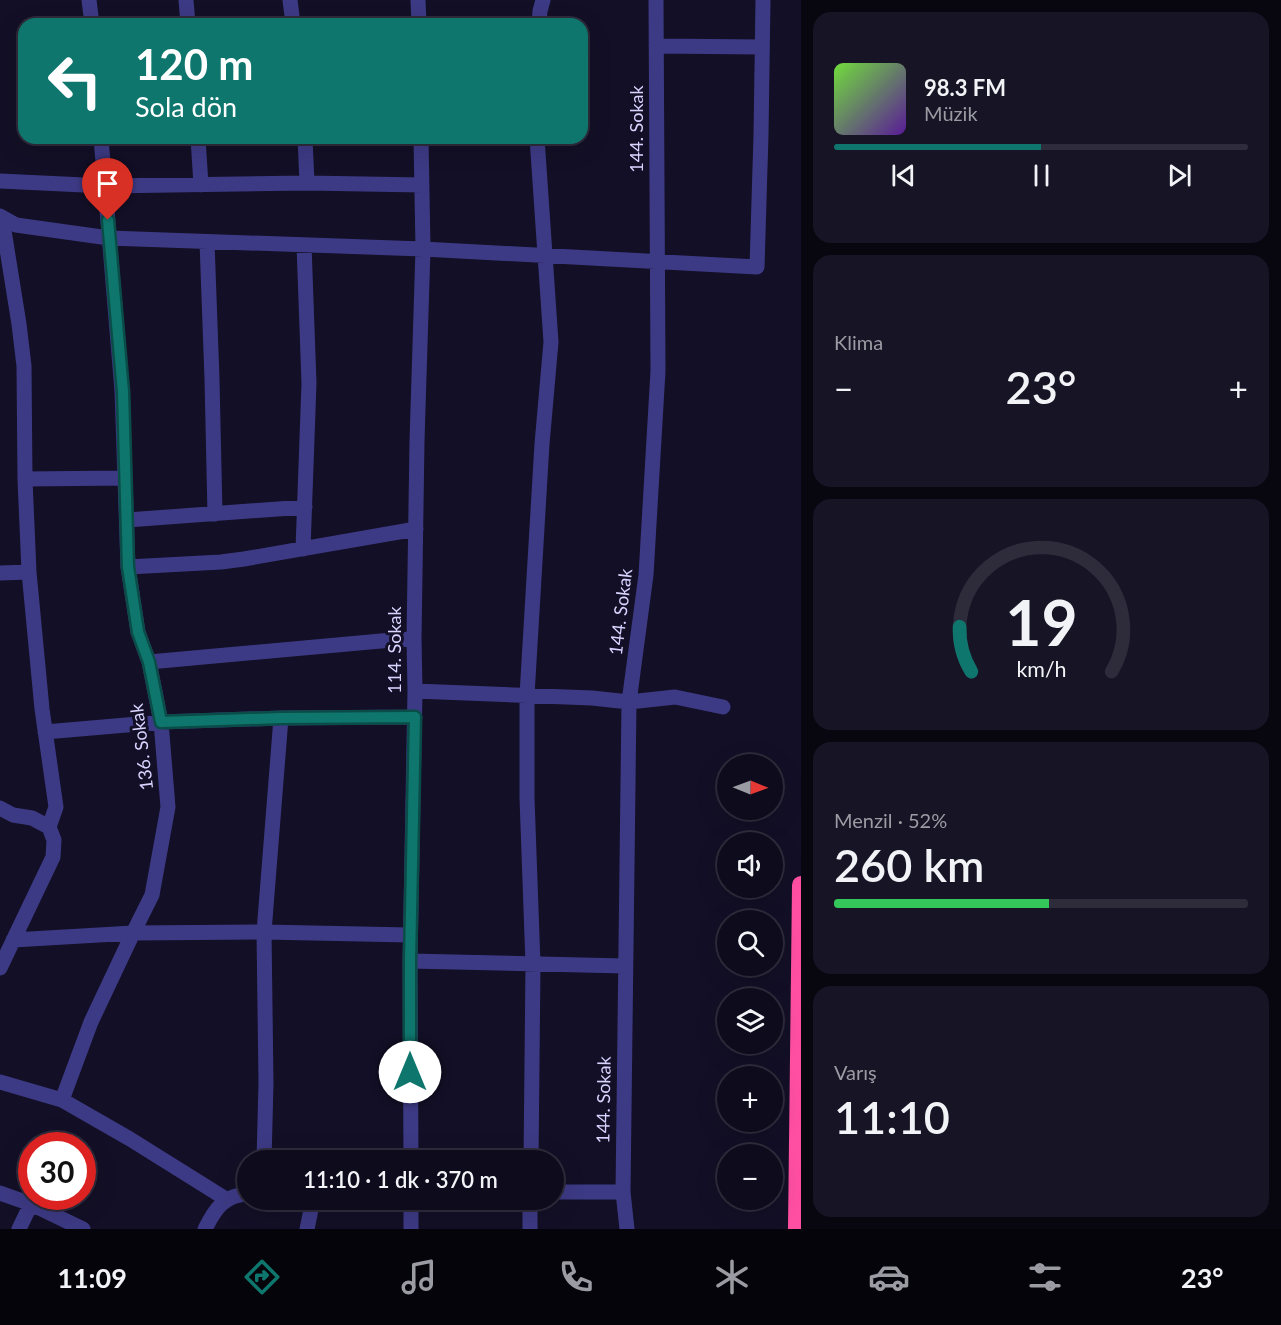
<!DOCTYPE html>
<html lang="tr">
<head>
<meta charset="utf-8">
<style>
	:root { --surface:#0e0b1c; --page:#171425; --text:#f1f3f6; --muted:#9b9ba3; --line:#2e2b3b; --accent:#0f766e }
	body { margin:0; font-family:Lato,sans-serif; background:var(--page); color:var(--text); height:100vh; display:flex; flex-direction:column; font-size:22px; white-space:nowrap }
	* { box-sizing:border-box; margin:0 }
	p { font-size:20px; color:var(--muted) }
	.icon { flex:none; width:33px; height:33px; fill:none; stroke:currentColor; stroke-width:2; stroke-linecap:round; stroke-linejoin:round }
	.map { position:relative; flex:1; overflow:hidden }
	.details { display:flex; flex-direction:column; gap:12px; padding:12px; background:#08060f; width:480px }
	.details>* { flex:none }
	.banner { position:absolute; left:18px; top:18px; width:570px; height:126px; border-radius:18px; box-shadow:0 6px 24px #0002,0 0 0 2px var(--line); background:#0f766e; color:#fff; overflow:hidden }
	.needle { width:39px; rotate:91deg }
	.fabs { position:absolute; left:717px; top:754px; display:grid; gap:12px }
	.fabs a { display:grid; place-items:center; width:66px; height:66px; border-radius:50%; background:var(--surface); box-shadow:0 6px 24px #0002,0 0 0 2px var(--line); font-size:30px }
	.speed { position:absolute; left:18px; top:1132px; display:flex; gap:12px; font-size:30px; font-weight:700; text-align:center }
	.speed>* { display:grid; place-content:center; width:78px; height:78px; border-radius:50%; background:var(--surface); box-shadow:0 6px 24px #0002,0 0 0 2px var(--line); line-height:1 }
	.speed .limit { border:9px solid #d22; background:#fff; color:#111 }
	.pin { position:absolute; display:grid; place-items:center; width:51px; height:51px; color:#fff; margin:-62px -26px; border-radius:50% 50% 50% 0; rotate:-45deg; box-shadow:0 0 6px #0007 }
	.pin .icon { rotate:45deg }
	.me { position:absolute; width:66px; margin:-33px; rotate:0deg; stroke-linejoin:round; filter:drop-shadow(0 0 4px #0008) }
	.turn { display:flex; align-items:center; gap:21px; height:126px; padding:0 18px; font-size:27px }
	.turn .icon { width:78px; height:78px; stroke-width:2.5 }
	.turn b { display:block; font-size:42px; line-height:51px }
	.big { font-size:45px; font-weight:600; line-height:1.1 }
	.details .card { flex:1; display:flex; flex-direction:column; justify-content:center; gap:9px; min-width:0; padding:0 21px; border-radius:18px; background:var(--page) }
	.details .dial { align-items:center; gap:0 }
	.dial svg { height:156px; overflow:visible; fill:none; stroke:var(--line); stroke-width:7; stroke-linecap:round; text-anchor:middle }
	.dial text { fill:var(--text); stroke:none }
	.song { display:flex; align-items:center; gap:18px }
	.cover { width:72px; height:72px; border-radius:9px; background:linear-gradient(135deg,hsl(100 70% 55%),hsl(270 70% 35%)) }
	.played { height:6px; border-radius:3px; background:linear-gradient(90deg,var(--accent) 50%,var(--line) 50%) }
	.keys { display:flex; justify-content:space-around; direction:ltr }
	.heat { display:flex; justify-content:space-between; align-items:center; font-size:33px; direction:ltr }
	.charge { height:9px; border-radius:4px; background:linear-gradient(90deg,#34c759 52%,var(--line) 0) }
	.trip { position:absolute; left:237px; top:1150px; width:327px; height:60px; border-radius:30px; background:var(--surface); box-shadow:0 6px 24px #0002,0 0 0 2px var(--line); font-weight:600; line-height:60px; text-align:center }
	.tabs { display:flex; height:96px; justify-content:space-around; align-items:center; background:#06040b; color:var(--muted) }
	.tabs .icon { width:42px; height:42px }
	.tabs .selected { color:var(--accent) }
	.tabs b { font-size:27px; color:var(--text) }
	main { display:flex; flex:1; min-height:0 }
	.map>svg:first-child { display:block }
	.lines { fill:none; stroke-linecap:round; stroke-linejoin:round }
	.minor { stroke:#3d3a85; stroke-width:15 }
	.highway { stroke:#ff4fa3; stroke-width:18 }
	.route-casing { stroke:#0a4d48; stroke-width:15 }
	.route { stroke:#0f766e; stroke-width:10 }
	.labels { text-anchor:middle; stroke-width:6; stroke-linejoin:round; paint-order:stroke }
	.street-label { font-size:18px; fill:#d9d4ff; stroke:#130f26 }
</style>
</head>
<body>
<main>
<div class="map">
<svg width="801" height="1229" viewBox="0 0 801 1229">
	<rect width="100%" height="100%" fill="#130f26"/>
	<g class="lines">
		<path class="minor" d="M89 0 92 24
			M186 0 188 24
			M290 0 293 24
			M418 0 419 24
			M539 24 540 11 543 0
			M656 46 762 47
			M101 138 122 391 128 567 138 632 149 662
			M198 138 201 185
			M305 138 307 183
			M0 181 105 186 307 183 422 185
			M0 216 16 225 109 238 423 249 757 267 761 135 763 0
			M2 218 19 324 24 366 25 479 29 572 42 709 56 807 49 827
			M207 242 212 379 215 514
			M25 479 125 478
			M127 520 305 507
			M303 549 309 383 304 245
			M128 567 221 562 244 559 416 529
			M0 573 29 572
			M415 691 592 698 629 702 675 697 723 707
			M45 732 161 722 281 718 415 717
			M0 808 13 815 32 818 49 827 54 840 53 857 0 968
			M13 940 133 933 152 895 168 807 161 722 149 662 414 638
			M410 961 625 966
			M0 1082 62 1100 130 1139 226 1199
			M62 1100 91 1022 133 933 264 932 410 935
			M264 1161 266 1083 264 932 281 718
			M411 1161 410 961 415 691 414 638 417 441 423 249 421 138
			M531 1161 533 964 527 798V695L542 444 551 342 537 138
			M554 1192H623
			M0 1193 31 1204 83 1229
			M19 1229 31 1204
			M205 1229C215 1209 224 1195 248 1194
			M307 1229 313 1200
			M411 1229V1200
			M530 1229V1200
			M627 1229 623 1192 629 702 646 575 658 371 656 0"/>
		<path class="highway" d="M797 1229 801 885"/>
	</g>
	<g class="lines">
		<defs>
			<path id="route" d="M108 220 123 392 128 567 138 632 149 662 161 722 281 718 415 717 410 961V1072"/>
		</defs>
		<use href="#route" class="route-casing"/>
		<use href="#route" class="route"/>
	</g>
	<g class="labels">
		<g class="street-label">
			<text transform="translate(637 129) rotate(-90)" y="6">144. Sokak</text>
			<text transform="translate(621 612) rotate(-83)" y="6">144. Sokak</text>
			<text transform="translate(395 650) rotate(-90)" y="6">114. Sokak</text>
			<text transform="translate(142 747) rotate(-97)" y="6">136. Sokak</text>
			<text transform="translate(604 1100) rotate(-89)" y="6">144. Sokak</text>
		</g>
	</g>
</svg>
<div class="fabs">
<a><svg class="needle" viewBox="-14 -14 28 28"><path d="M0-13l5 13h-10z" fill="#e53935"/><path d="M0 13l5-13h-10z" fill="#9b9ba3"/></svg></a>
<a><svg class="icon" aria-label="sound" viewBox="0 0 24 24"><path d="M4 9h4l5-4v14l-5-4H4zM17 9q2 3 0 6"/></svg></a>
<a><svg class="icon" aria-label="search" viewBox="0 0 24 24"><circle cx="10" cy="10" r="6"/><path d="M15 15l6 6"/></svg></a>
<a><svg class="icon" aria-label="layers" viewBox="0 0 24 24"><path d="M12 4l9 5-9 5-9-5zM3 14l9 5 9-5"/></svg></a>
<a>+</a>
<a>−</a>
</div>
<div class="speed"><div class="limit">30</div></div>
<div class="pin" style="left:108px;top:220px;background:#d93025"><svg class="icon" aria-label="arrive" viewBox="0 0 24 24"><path d="M6 21V4h12l-3 4 3 4H6"/></svg></div>
<svg class="me" style="left:410px;top:1072px" viewBox="-20 -20 40 40"><circle r="19" fill="#fff"/><path d="M0-13L10 11 0 6-10 11z" fill="#0f766e"/></svg>
<div class="trip">11:10 · 1 dk · 370 m</div>
<div class="banner">
<div class="turn"><svg class="icon" aria-label="left" viewBox="0 0 24 24"><path d="M17 20v-9H6M10 6l-5 5 5 5"/></svg><div><b>120 m</b>Sola dön</div></div>
</div>
</div>
<section class="details">
<div class="card">
<div class="song"><i class="cover"></i><div><b>98.3 FM</b><p>Müzik</p></div></div>
<div class="played"></div>
<div class="keys"><svg class="icon" aria-label="previous" viewBox="0 0 24 24"><path d="M18 5L8 12l10 7zM5 5v14"/></svg><svg class="icon" aria-label="pause" viewBox="0 0 24 24"><path d="M8 5v14M16 5v14"/></svg><svg class="icon" aria-label="next" viewBox="0 0 24 24"><path d="M6 5l10 7-10 7zM19 5v14"/></svg></div>
</div>
<div class="card"><p>Klima</p>
<div class="heat"><a>−</a><b class="big">23°</b><a>+</a></div>
</div>
<div class="card dial"><svg viewBox="0 0 100 80">
<path d="M14 69A42 42 0 1 1 86 69"/>
<path d="M14 69A42 42 0 0 1 8 46" stroke="#0f766e"/>
<text x="50" y="56" font-size="32" font-weight="700">19</text>
<text x="50" y="72" font-size="11">km/h</text>
</svg></div>
<div class="card"><p>Menzil · 52%</p><b class="big">260 km</b><div class="charge"></div></div>
<div class="card"><p>Varış</p><b class="big">11:10</b></div>
</section>
</main>
<nav class="tabs">
<b>11:09</b>
<svg class="icon selected" aria-label="directions" viewBox="0 0 24 24"><path d="M12 3l9 9-9 9-9-9zM9 14v-3h6M13 9l2 2-2 2"/></svg>
<svg class="icon" aria-label="music" viewBox="0 0 24 24"><path d="M9 18V5l10-2v13"/><circle cx="6" cy="18" r="3"/><circle cx="16" cy="16" r="3"/></svg>
<svg class="icon" aria-label="phone" viewBox="0 0 24 24"><path d="M5 4h4l2 5-3 2q2 4 5 5l2-3 5 2v4C11 20 4 13 5 4z"/></svg>
<svg class="icon" aria-label="climate" viewBox="0 0 24 24"><path d="M12 3v18M4 7l16 10M4 17L20 7"/></svg>
<svg class="icon" aria-label="car" viewBox="0 0 24 24"><path d="M5 17H2v-5l4-1 3-4h7l3 4 3 1v5h-3M9 17h6M6 11h13"/><circle cx="7" cy="17" r="2"/><circle cx="17" cy="17" r="2"/></svg>
<svg class="icon" aria-label="filters" viewBox="0 0 24 24"><path d="M4 7h16M4 17h16"/><circle cx="9" cy="7" r="2"/><circle cx="15" cy="17" r="2"/></svg>
<b>23°</b>
</nav>
</body>
</html>
